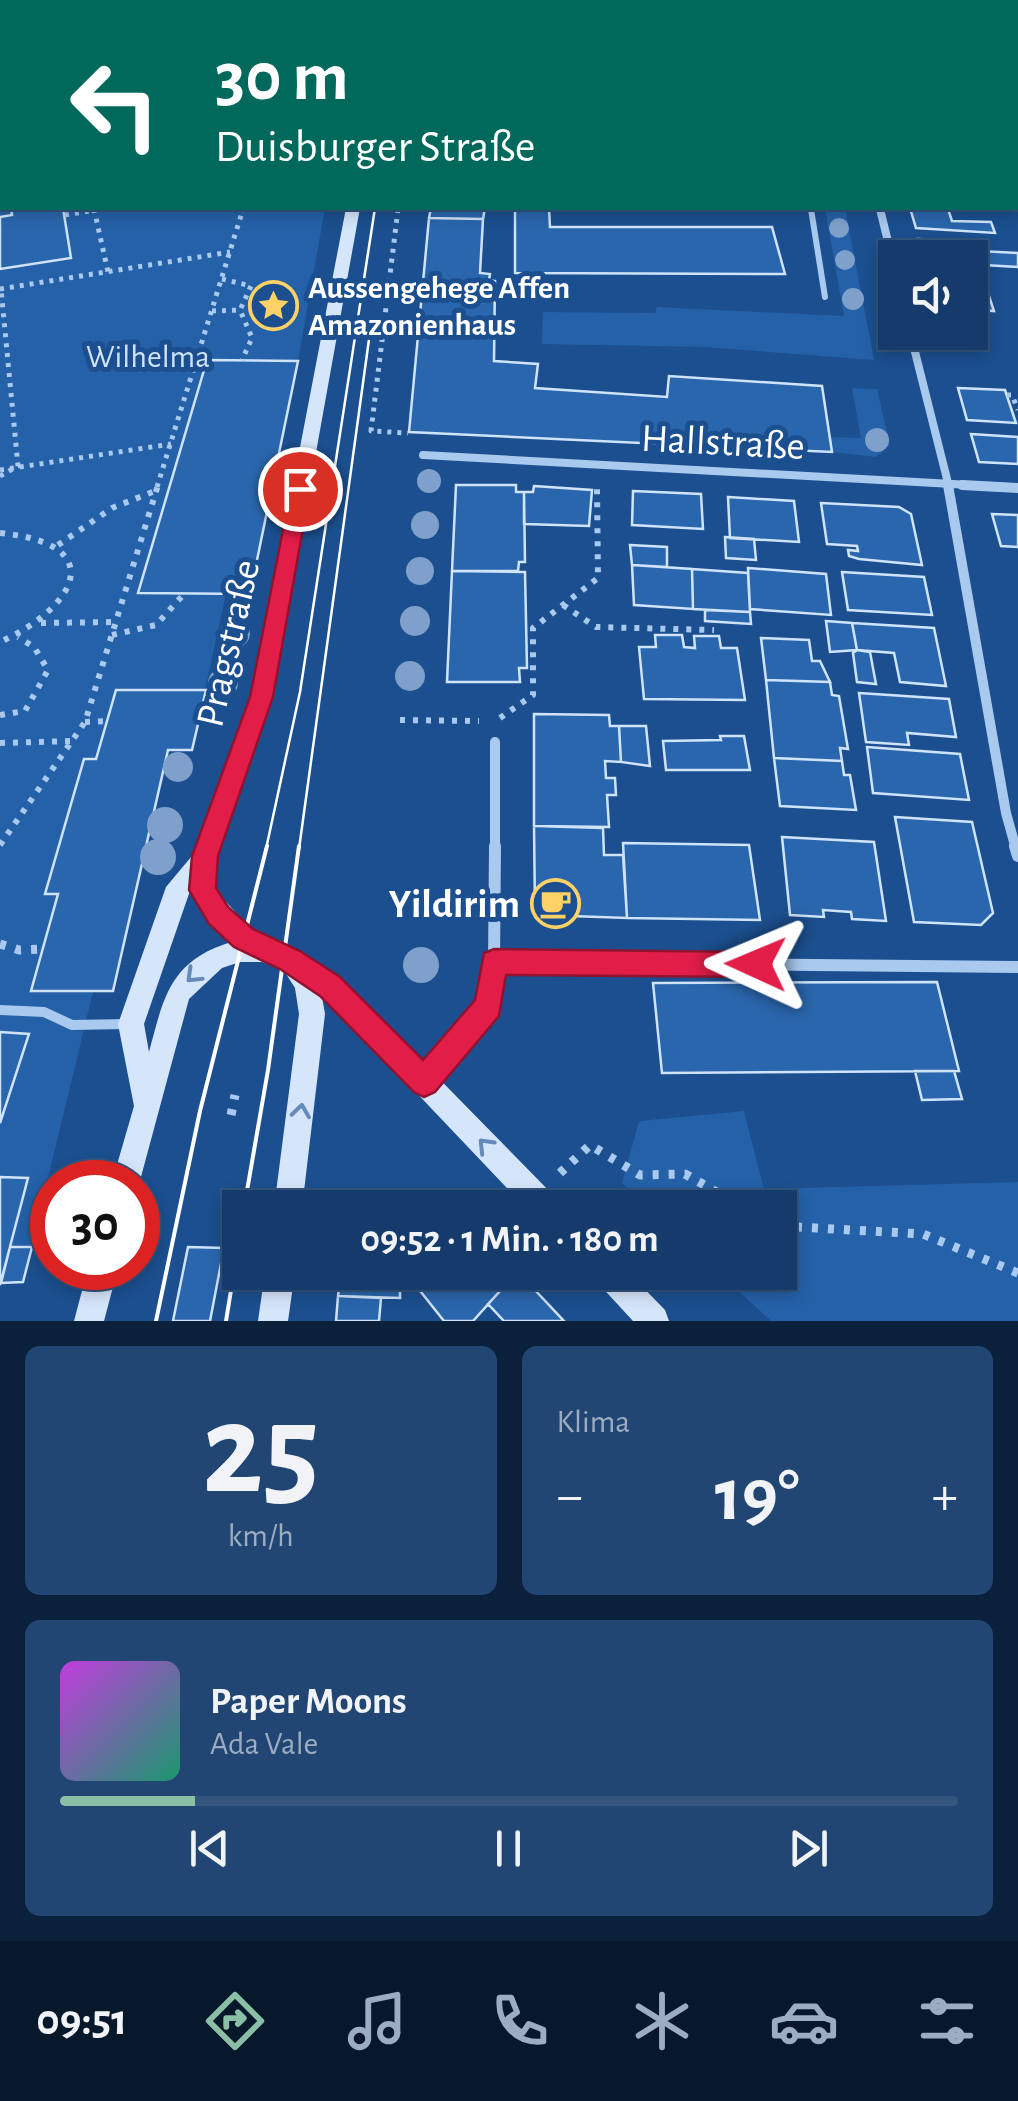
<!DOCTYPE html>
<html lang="de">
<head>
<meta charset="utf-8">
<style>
	:root { --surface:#143b6b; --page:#214673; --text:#f1f3f6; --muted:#9dadc1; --line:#33557e; --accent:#8abfa5 }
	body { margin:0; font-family:"Alegreya Sans",sans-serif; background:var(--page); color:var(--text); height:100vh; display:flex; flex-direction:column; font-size:38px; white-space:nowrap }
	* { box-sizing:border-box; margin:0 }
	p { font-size:32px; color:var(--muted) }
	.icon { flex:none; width:55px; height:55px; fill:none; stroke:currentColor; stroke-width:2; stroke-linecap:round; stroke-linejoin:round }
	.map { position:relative; height:1321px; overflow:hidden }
	.details { display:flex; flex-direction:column; gap:25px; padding:25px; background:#0b203b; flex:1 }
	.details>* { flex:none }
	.banner { position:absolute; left:0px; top:0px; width:1020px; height:210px; box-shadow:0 5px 15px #0003,0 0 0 2px var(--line); background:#00695c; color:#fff; overflow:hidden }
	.tools { position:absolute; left:878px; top:240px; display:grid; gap:20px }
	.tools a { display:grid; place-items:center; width:110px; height:110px; border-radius:0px; background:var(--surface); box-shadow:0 5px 15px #0003,0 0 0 2px var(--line); font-size:50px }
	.speed { position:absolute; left:30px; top:1160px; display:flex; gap:20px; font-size:50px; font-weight:700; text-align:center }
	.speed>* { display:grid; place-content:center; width:130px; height:130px; border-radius:50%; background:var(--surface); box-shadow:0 5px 15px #0003,0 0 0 2px var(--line); line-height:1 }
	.speed .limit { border:15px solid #d22; background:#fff; color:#111 }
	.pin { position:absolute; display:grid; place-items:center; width:85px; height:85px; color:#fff; margin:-42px; border:5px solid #fff; border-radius:50%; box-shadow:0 2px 10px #0007 }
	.me { position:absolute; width:110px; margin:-55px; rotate:271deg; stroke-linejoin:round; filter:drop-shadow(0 0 8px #0008) }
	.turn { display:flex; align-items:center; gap:35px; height:210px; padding:0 50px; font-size:45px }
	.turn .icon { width:130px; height:130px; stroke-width:2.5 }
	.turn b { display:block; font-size:70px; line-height:85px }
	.big { font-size:75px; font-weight:700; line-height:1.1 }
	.details .card { flex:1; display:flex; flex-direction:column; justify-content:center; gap:15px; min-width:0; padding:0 35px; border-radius:15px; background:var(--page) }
	.details .dial { align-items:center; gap:0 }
	.dial b { font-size:130px; line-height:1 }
	.song { display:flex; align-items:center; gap:30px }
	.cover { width:120px; height:120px; border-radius:15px; background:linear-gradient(135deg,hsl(290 70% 55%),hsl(160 70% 35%)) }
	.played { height:10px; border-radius:5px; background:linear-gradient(90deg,var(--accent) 15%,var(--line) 15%) }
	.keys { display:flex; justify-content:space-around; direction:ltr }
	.heat { display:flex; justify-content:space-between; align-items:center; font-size:55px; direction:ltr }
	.details .tiles { flex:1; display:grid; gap:25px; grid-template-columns:1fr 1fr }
	.card:last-child { grid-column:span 2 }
	.trip { position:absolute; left:222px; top:1190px; width:575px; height:100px; border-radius:0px; background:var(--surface); box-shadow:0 5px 15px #0003,0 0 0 2px var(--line); font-weight:700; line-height:100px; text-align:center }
	.tabs { display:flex; height:160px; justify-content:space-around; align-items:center; background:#08182b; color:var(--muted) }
	.tabs .icon { width:70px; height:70px }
	.tabs .current { color:var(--accent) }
	.tabs b { font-size:45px; color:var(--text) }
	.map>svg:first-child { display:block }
	.green { fill:#2461a8 }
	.building { fill:#2a66ad; stroke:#cfe3fa; stroke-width:2.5 }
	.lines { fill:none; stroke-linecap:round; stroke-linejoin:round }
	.path-far3 { stroke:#a9c9ee; stroke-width:4; stroke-dasharray:2.5 4; stroke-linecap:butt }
	.path-far2 { stroke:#a9c9ee; stroke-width:5; stroke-dasharray:4 6; stroke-linecap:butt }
	.path-far1 { stroke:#a9c9ee; stroke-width:6; stroke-dasharray:5 8; stroke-linecap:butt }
	.path { stroke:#a9c9ee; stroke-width:9; stroke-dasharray:6 10; stroke-linecap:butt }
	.lane-far1 { stroke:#a9c9ee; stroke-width:6 }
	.lane { stroke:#a9c9ee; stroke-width:10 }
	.street-far3 { stroke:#a9c9ee; stroke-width:6 }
	.street-far2 { stroke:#a9c9ee; stroke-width:8 }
	.street-far1 { stroke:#a9c9ee; stroke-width:10 }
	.street { stroke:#a9c9ee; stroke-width:12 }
	.secondary { fill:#d6e6fa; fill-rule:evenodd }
	.tram-far1 { stroke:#fff; stroke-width:2.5 }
	.tram { stroke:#fff; stroke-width:4 }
	.tree { fill:#7ea0ca }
	.oneway { stroke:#668bba }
	.route { fill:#e11d48; stroke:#92132f; stroke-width:2.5 }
	.labels { text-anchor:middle; stroke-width:10; stroke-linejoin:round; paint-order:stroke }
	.far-poi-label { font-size:32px; font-weight:bold; fill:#fff; stroke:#1b4f8f; text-anchor:start }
	.far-park-label { font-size:32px; fill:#cfe3fa; stroke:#1b4f8f }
	.street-label { font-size:40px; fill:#fff; stroke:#1b4f8f }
	.poi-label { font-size:40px; font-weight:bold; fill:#fff; stroke:#1b4f8f; text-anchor:end }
</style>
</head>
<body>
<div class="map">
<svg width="1018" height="1321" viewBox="0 0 1018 1321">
	<rect width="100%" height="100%" fill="#1b4f8f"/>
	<path class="green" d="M0 0 326 2H2V208H325L298 361 250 594H226L192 750H168L113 991H94L92 996 23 1282 0 1285Z
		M825 208H845L874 360 704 347 542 344 543 312 655 313 657 307 844 316Z
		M852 388 877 389 890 445 876 457 832 452 830 437 861 438Z
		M744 1111 764 1189 1018 1182V1321H771L719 1273 780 1272V1208L649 1207 622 1183 639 1121Z"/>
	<path class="building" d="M480 0H587L474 2Z
		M11 208H63L71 258 0 269V217L12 215Z
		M431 208H485L483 219 429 218Z
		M515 208H549L550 227H772L785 274 515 273Z
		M910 208 948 209 952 221 991 222 995 233 916 228Z
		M429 218 483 219 480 273 490 274 489 280 495 281 494 361 538 364 535 388 667 397 669 376 822 386 832 452 409 432Z
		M918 239 961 241 966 258H923Z
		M979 251 1018 253V267L984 265Z
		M970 264 979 265 986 287 970 286Z
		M970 286 986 287 994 311 970 309Z
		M207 360 298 361 250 594 138 593Z
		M958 388 1005 390 1016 423 967 420Z
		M971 434 1018 437V464L979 462Z
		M456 485H516V492H524L525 562H519L518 571H452Z
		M534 486 592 490 589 526 524 524V492H533Z
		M633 491 701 494 703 529 632 525Z
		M728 497 794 501 799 542 730 538Z
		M821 503 899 507 911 514 922 565 859 559 849 556 848 550 858 551 857 546 827 544Z
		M992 514 1018 515V547L1001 546Z
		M725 537 754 539 756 560 726 558Z
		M630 545 667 547V567L632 565Z
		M632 565 692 569 693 609 634 605Z
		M748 568 826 574 831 615 750 609Z
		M692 569 748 573 750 612 693 609Z
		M452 571 525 572 527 668H519L520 682H447Z
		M842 572 924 577 932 615 848 610Z
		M705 610 750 612 751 624 705 621Z
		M826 621 852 623 857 650 830 652Z
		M852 623 934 628 946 686 900 682 894 653 857 650Z
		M655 635H682L684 647 695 648 694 636H719L721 648H737L745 700 644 699 639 647H656Z
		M761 638 809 640 812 661H820L830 682 766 680Z
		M857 650 870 652 876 684 857 682 853 653Z
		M766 680 830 682 832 695 839 696 848 749 840 748 842 761 774 758Z
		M116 690H206L192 750H168L113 991H31L58 894H45L84 759H96Z
		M859 693 949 699 956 737 907 733 909 745 866 742Z
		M534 714 609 715 610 726H619L621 762 605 761 606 778H615L616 795H607L609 827 534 826Z
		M619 726H646L650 766 621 762Z
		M720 736H744L750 770H666L663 741 721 740Z
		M867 747 960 754 969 800 873 793Z
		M774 758 842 761 844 775H850L856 810 780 806Z
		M895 817 972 822 993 913 981 925 914 922Z
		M534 826 603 828 604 855H623L627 918 542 915 535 910Z
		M782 837 874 842 886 921 852 919 851 912 823 910 824 917 790 915Z
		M623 843 749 845 760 920 627 918Z
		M937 982 959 1071 662 1073 653 983Z
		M0 1032 29 1034 0 1123Z
		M915 1071H954L962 1099 922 1100Z
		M0 1177 28 1178 0 1285Z
		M348 1198H449L458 1208H347Z
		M10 1247H32L23 1282 1 1283Z
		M188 1247 224 1248 210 1321H173Z
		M341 1272H517L473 1321H444L417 1287 400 1288V1298L338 1296Z
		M518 1272 564 1321H504L488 1304Z
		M338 1296 381 1298 379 1321H336Z"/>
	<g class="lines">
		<path class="path-far3" d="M734 0 740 2
			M773 0 790 2
			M911 0 916 2
			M113 2 117 0
			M240 2 244 0
			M943 2 949 0
			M85 212 95 210
			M242 212 243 208"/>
		<path class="path-far2" d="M94 209 108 272
			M398 209 371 431 408 433
			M65 215 95 210
			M222 279 251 286 240 310 252 338 242 360
			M0 289 230 252
			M212 311 240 310
			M1007 395H1012L1018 410
			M0 470 171 444
			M0 476 18 466 1 289
			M157 487 243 209"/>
		<path class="path-far1" d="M0 533C112 544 75 608 0 642
			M58 545 112 508 155 491
			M563 605 596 627 714 630
			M41 623 116 622
			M112 635 156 625 184 594
			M0 715 25 711 48 670 34 647 18 637
			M500 718 533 695V628L598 578 597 489
			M400 720 479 721
			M85 722 107 721
			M0 743 71 741
			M0 845 85 722 158 485"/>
		<path class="path" d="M0 944 19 950 43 949
			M231 1115 235 1095
			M560 1173 590 1145 640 1175 685 1174 745 1208
			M780 1226 923 1234 1018 1273"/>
		<path class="lane-far1" d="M811 209 825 297"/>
		<path class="lane" d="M0 1010 44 1012 72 1025 127 1024"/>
		<path class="street-far3" d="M880 208 881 212"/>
		<path class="street-far2" d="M880 209 895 270
			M910 332 949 487
			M423 455 1007 487"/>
		<path class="street-far1" d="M948 485 1006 813 1016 849
			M962 485 1018 488
			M495 849V742"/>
		<path class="street" d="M1015 846 1018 856
			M494 962 1018 967
			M425 1081 489 1006 494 962 495 846"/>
		<path class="secondary" d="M352 0H362L363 2H353Z
			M686 0H705L706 2H689Z
			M346 208H360L272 697 216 856 215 890 252 930 299 952 352 990 556 1198 560 1208H526L334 1006 322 997 325 1014 302 1208H274L299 1014 295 988 283 969 262 962H240L222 968 189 999 138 1188V1182H112L134 1106 118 1024 166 887 196 851 252 697ZM191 888 201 911 231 942C170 961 164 996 149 1052L144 1024Z
			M88 1268H118L104 1321H74Z
			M265 1272H295L288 1321H258Z
			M593 1272H628L665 1310 669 1321H633L597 1282Z"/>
		<path class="tram-far1" d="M266 849 300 692 375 208
			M299 849 370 332"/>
		<path class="tram" d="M244 1208 268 1070 299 846
			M156 1321 200 1111 267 846
			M226 1321 240 1235"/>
	</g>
	<g class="tree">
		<circle cx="839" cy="228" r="10"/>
		<circle cx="845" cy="260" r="10"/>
		<circle cx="853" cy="299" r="11"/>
		<circle cx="877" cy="440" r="12"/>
		<circle cx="429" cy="481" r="12"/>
		<circle cx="425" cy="525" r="14"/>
		<circle cx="420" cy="571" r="14"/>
		<circle cx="415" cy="621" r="15"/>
		<circle cx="235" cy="633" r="15"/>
		<circle cx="410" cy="676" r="15"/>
		<circle cx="223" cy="683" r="15"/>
		<circle cx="178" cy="767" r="15"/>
		<circle cx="165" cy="825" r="18"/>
		<circle cx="158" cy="857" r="18"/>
		<circle cx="421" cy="965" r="18"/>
	</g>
	<defs><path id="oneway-chevron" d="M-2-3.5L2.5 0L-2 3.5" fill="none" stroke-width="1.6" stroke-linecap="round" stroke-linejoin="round" transform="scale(2.5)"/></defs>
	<g class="oneway">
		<use href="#oneway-chevron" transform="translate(193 976) rotate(136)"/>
		<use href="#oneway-chevron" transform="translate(301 1111) rotate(-82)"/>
		<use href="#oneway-chevron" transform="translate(485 1145) rotate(-134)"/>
	</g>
	<path class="route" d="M300 482 310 489 273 697 218 856 216 888 228 907 253 929 300 951 340 977 423 1060 475 1000 484 953 494 949 756 952 766 955 770 964 766 974 756 977 506 975 499 1016 435 1092 424 1097 414 1092 320 996 280 969 234 947 209 924 189 890 192 856 250 697 291 489Z"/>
	<defs>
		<symbol id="sight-ring" viewBox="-11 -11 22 22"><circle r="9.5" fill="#1b4f8f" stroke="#ffd166" stroke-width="1.5"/><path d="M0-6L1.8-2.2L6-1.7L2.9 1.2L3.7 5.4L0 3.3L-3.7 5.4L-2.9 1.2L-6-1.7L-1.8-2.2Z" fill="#ffd166"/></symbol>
		<symbol id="cafe-ring" viewBox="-11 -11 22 22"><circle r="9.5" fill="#1b4f8f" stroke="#ffd166" stroke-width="1.5"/><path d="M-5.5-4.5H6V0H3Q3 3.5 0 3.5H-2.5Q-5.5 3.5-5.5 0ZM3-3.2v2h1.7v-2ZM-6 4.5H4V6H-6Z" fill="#ffd166"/></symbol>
	</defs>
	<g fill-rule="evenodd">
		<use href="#sight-ring" x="246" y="278" width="55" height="55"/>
		<use href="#cafe-ring" x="528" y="876" width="55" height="55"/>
	</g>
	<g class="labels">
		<g class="far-poi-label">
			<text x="308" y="298">Aussengehege Affen<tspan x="308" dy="37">Amazonienhaus</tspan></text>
		</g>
		<g class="far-park-label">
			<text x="148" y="367">Wilhelma</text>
		</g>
		<g class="street-label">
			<text transform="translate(723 441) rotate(3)" y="14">Hallstraße</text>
			<text transform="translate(227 643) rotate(-77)" y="14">Pragstraße</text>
		</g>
		<g class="poi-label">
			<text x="520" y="917">Yildirim</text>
		</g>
	</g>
</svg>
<div class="tools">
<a><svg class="icon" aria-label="sound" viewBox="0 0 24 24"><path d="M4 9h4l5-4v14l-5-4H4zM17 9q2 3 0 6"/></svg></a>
</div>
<div class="speed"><div class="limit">30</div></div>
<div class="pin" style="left:300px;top:489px;background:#d93025"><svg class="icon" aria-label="arrive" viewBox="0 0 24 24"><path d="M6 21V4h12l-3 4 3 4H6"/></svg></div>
<svg class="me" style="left:756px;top:964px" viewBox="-20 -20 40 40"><path d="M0-17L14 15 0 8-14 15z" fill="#e11d48" stroke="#fff" stroke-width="4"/></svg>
<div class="trip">09:52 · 1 Min. · 180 m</div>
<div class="banner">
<div class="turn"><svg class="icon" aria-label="left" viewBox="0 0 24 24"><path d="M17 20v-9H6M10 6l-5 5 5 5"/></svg><div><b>30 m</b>Duisburger Straße</div></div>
</div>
</div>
<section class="details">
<div class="tiles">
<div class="card dial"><b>25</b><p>km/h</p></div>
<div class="card"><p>Klima</p>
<div class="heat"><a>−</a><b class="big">19°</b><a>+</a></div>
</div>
<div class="card">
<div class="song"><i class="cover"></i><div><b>Paper Moons</b><p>Ada Vale</p></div></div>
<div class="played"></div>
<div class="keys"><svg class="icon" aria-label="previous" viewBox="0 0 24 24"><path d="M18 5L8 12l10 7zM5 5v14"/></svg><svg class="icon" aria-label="pause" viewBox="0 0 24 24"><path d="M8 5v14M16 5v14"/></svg><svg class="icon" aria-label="next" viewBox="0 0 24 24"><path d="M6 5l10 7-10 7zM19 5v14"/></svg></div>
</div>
</div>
</section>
<nav class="tabs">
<b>09:51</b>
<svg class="icon current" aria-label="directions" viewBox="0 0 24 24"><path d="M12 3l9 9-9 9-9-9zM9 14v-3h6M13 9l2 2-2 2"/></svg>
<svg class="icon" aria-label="music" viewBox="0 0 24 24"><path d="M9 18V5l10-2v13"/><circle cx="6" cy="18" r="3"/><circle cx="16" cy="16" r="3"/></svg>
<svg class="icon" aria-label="phone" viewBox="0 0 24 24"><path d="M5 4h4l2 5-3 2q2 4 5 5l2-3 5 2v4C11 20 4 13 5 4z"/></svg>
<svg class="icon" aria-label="climate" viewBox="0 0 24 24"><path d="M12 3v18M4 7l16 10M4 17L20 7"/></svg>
<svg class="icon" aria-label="car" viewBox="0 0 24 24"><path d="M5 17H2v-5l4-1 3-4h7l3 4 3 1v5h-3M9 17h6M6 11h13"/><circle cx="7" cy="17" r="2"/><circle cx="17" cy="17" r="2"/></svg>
<svg class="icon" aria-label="filters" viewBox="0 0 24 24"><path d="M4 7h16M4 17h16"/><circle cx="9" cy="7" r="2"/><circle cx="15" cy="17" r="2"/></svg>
</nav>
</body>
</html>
